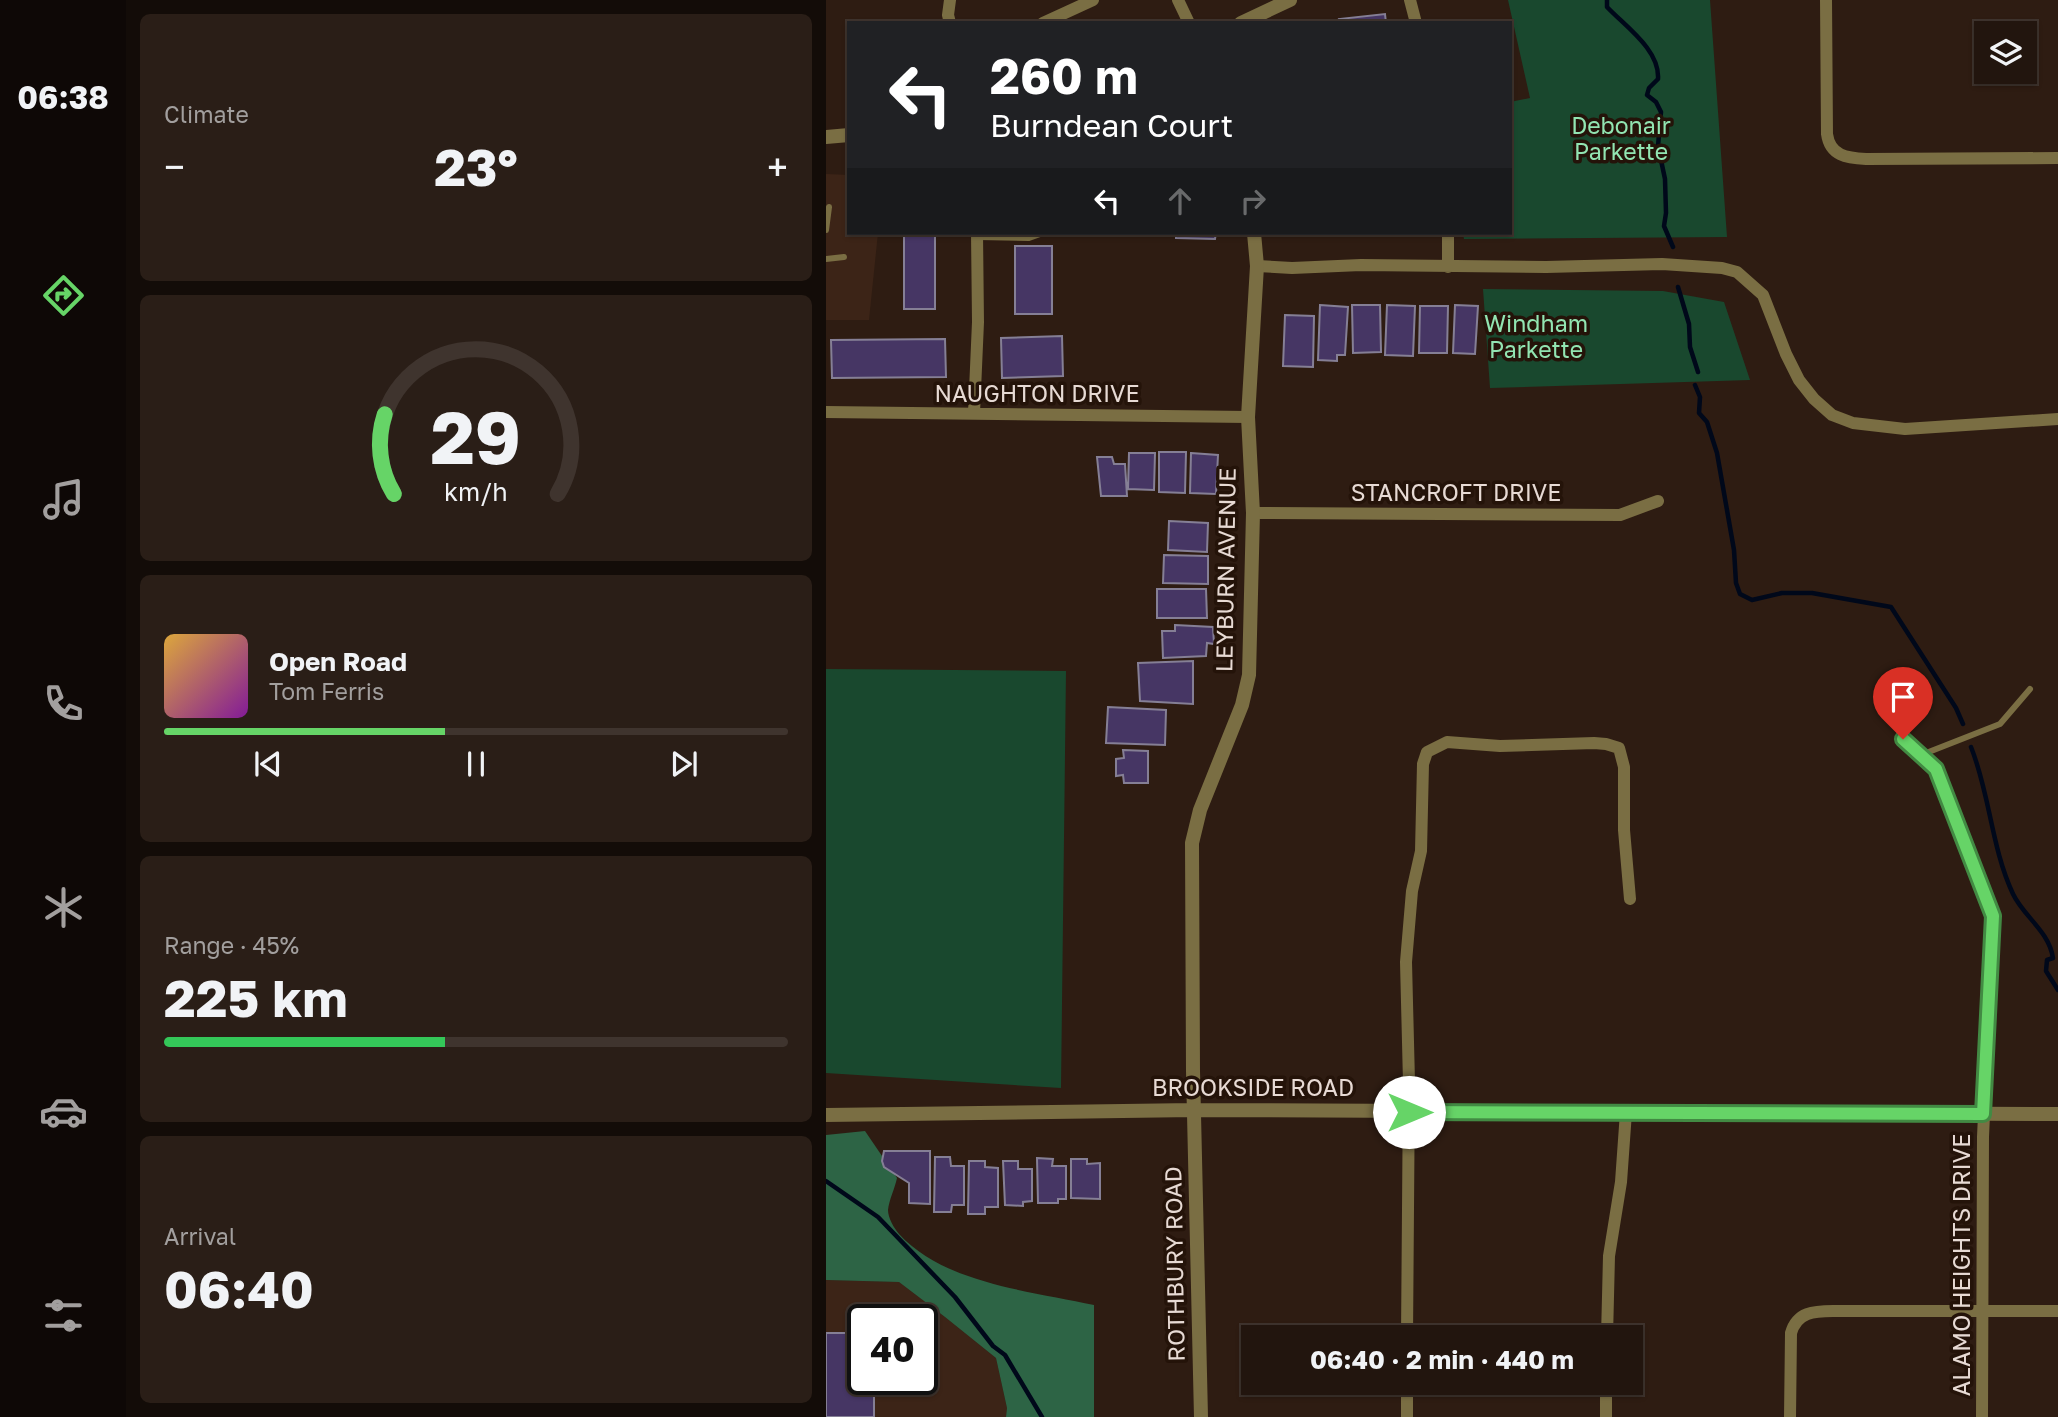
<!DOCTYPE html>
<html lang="en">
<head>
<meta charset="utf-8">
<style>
	:root { --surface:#22150e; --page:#2a1e17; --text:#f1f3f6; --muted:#a29f9e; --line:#3f342e; --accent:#66d467 }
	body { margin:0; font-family:"Golos Text",sans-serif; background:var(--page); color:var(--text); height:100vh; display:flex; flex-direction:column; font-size:26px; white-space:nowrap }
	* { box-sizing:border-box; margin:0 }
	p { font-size:23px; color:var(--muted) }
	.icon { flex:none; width:38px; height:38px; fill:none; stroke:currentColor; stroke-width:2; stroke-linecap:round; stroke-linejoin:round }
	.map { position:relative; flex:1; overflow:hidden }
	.sheet { display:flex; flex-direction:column; gap:14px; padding:14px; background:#130c08; width:700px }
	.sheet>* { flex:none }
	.hud { position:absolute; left:21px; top:21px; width:665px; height:214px; border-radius:0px; box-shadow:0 2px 5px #0004,0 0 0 2px var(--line); background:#202124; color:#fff; overflow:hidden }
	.buttons { position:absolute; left:1148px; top:21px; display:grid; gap:14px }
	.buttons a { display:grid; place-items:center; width:63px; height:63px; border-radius:0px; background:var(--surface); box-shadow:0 2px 5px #0004,0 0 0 2px var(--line); font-size:35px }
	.speed { position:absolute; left:21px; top:1304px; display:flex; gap:14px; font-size:35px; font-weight:700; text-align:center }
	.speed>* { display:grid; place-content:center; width:91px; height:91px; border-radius:50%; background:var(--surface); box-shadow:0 2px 5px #0004,0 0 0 2px var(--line); line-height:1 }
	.speed .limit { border:4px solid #111; border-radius:10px; background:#fff; color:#111 }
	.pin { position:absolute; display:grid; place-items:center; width:60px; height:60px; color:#fff; margin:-72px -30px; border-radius:50% 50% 50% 0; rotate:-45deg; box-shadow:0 0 7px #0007 }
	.pin .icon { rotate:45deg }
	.me { position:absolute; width:77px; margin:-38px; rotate:90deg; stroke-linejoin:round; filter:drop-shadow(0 0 5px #0008) }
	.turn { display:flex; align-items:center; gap:24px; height:147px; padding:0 28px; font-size:32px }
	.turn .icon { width:91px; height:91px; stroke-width:2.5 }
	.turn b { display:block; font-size:49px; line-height:60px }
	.lanes { display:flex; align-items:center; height:66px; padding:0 28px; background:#0003; justify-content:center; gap:35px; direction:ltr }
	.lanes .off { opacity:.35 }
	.big { font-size:52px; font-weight:700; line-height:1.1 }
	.sheet .widget { flex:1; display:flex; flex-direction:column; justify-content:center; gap:10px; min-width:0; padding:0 24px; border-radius:10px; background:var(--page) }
	.sheet .dial { align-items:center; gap:0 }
	.dial svg { height:182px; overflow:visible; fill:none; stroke:var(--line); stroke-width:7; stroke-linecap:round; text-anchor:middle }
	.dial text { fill:var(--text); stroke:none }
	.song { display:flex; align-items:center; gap:21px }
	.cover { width:84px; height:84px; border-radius:10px; background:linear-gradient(135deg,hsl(40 70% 55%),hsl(290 70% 35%)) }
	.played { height:7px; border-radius:4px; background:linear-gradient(90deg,var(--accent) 45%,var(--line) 45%) }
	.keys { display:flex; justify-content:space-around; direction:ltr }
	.heat { display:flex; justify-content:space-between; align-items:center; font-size:38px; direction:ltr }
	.charge { height:10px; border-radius:5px; background:linear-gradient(90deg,#34c759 45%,var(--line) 0) }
	.trip { position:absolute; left:415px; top:1325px; width:402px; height:70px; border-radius:0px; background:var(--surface); box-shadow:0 2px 5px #0004,0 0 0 2px var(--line); font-weight:700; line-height:70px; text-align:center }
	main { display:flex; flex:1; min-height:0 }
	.tab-bar { display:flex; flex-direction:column; width:126px; justify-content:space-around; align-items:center; background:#0e0806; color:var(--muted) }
	.tab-bar .icon { width:49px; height:49px }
	.tab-bar .selected { color:var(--accent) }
	.tab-bar b { font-size:32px; color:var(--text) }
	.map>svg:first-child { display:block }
	.built { fill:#3c2417; fill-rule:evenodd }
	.green { fill:#19482e }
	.forest { fill:#2d6445 }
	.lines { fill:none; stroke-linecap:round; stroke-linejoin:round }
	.stream { stroke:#00081a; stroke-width:4.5 }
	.building { fill:#463664; stroke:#857f95; stroke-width:2 }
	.service { stroke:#7a6e43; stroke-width:6 }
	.minor { stroke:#7a6e43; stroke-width:12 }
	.tertiary { stroke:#7a6e43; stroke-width:14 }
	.route-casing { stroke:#428a43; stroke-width:18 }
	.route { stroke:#66d467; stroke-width:12 }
	.labels { text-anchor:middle; stroke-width:7; stroke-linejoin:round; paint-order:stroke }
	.park-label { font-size:23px; fill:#92e5b2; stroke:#241309 }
	.street-label { font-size:23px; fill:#e7dad4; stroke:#241309 }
</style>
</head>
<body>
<main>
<nav class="tab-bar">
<b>06:38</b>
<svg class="icon selected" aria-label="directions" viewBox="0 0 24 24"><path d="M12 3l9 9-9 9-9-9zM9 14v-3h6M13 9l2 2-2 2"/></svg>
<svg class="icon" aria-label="music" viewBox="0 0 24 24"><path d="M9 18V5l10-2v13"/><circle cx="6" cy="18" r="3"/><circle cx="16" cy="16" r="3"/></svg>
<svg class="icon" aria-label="phone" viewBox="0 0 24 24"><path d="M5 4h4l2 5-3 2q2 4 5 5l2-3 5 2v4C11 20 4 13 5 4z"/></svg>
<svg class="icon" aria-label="climate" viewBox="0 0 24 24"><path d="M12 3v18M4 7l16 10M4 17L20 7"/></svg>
<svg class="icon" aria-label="car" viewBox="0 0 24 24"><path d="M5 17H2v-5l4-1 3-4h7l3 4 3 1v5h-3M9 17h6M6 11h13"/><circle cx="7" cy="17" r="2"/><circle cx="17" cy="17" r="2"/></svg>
<svg class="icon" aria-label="filters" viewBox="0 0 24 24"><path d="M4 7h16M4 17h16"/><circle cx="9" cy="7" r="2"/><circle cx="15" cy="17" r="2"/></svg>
</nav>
<section class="sheet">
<div class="widget"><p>Climate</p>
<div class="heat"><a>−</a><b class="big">23°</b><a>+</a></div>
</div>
<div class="widget dial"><svg viewBox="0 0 100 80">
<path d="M14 69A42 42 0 1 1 86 69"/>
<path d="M14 69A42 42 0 0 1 10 34" stroke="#66d467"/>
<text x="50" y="56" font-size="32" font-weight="700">29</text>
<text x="50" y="72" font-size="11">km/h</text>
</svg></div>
<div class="widget">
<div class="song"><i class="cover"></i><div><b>Open Road</b><p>Tom Ferris</p></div></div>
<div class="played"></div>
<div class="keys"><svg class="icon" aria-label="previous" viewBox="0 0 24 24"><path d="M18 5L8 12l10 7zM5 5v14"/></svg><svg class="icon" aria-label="pause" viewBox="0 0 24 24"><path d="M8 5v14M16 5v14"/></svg><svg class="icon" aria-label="next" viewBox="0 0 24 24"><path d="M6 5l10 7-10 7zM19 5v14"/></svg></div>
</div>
<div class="widget"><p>Range · 45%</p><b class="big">225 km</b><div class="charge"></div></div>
<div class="widget"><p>Arrival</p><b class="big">06:40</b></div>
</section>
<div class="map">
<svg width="1232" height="1417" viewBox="0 0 1232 1417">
	<rect width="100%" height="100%" fill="#2e1c12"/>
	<path class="built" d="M0 174 23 175V233H52L43 320H0Z
		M0 1280 73 1282 119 1317 170 1358 181 1408 180 1417H0ZM37 1320H96V1379H37Z"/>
	<path class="green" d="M682 0H884L901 237 638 239 637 233H684V102L704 98Z
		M657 289 837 291 898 302 924 380 664 388Z
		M0 669 240 671 235 1088 0 1073Z"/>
	<path class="forest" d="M39 1131 71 1178C69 1188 63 1200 62 1210 62 1218 68 1228 73 1234 119 1284 205 1291 268 1305V1417H180L181 1408 170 1358 119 1317 73 1282 0 1280V1135Z"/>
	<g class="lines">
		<path class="stream" d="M781 0V7C800 27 834 50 832 79L823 88 821 95 830 102 835 112 832 146 839 179 840 213 838 226 847 247
			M852 287 863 324 864 347 872 372
			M869 385 874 397 873 413 881 422 891 453 908 550 910 583 914 594 926 600 956 593H986L1065 607 1130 708 1137 724
			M1145 747C1164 794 1165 847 1187 894 1198 917 1223 931 1227 958L1221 960 1220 971 1232 990
			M0 1181 52 1217 129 1297 167 1346 179 1355 216 1417"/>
	</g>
	<path class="building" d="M559 14 560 23H514L513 19Z
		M78 233H109V309H78Z
		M350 233H390L389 239 350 238Z
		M189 246H226V314H189Z
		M494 305 522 307 519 355H511V361L492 360Z
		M526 305H554L555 352 527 353Z
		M561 305 589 306 587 356 559 355Z
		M629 305 652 306 649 354 627 353Z
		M594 306H622L621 353H593Z
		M459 315 488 316 487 367 457 366Z
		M236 336 237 376 176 378 175 338Z
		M119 339 120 377 6 378 5 340Z
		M333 452H360L359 493 333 492Z
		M303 453H329L328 490 302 489Z
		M365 453 392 455 390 494 364 493Z
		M271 457H286L288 464H299L301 496H275Z
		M343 521 382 523 381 552 342 550Z
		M338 555 382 556V584L337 583Z
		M331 589H380L381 618H331Z
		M349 625 387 627 388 644 381 643 380 656 337 658 336 631H349Z
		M367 661V704L314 701 312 663Z
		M282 707 340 710 339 745 280 743Z
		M297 750 322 751V783H298L297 775 290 776V759L298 758Z
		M58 1151H104V1204L83 1203V1183L58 1167 56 1161Z
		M109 1157H124L125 1166H138V1205H126L125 1212H108Z
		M211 1158 227 1159 226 1166H240V1199H232V1203H212Z
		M245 1159H261V1164L274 1163V1199L245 1198Z
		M143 1161H159V1167L172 1168V1207H159V1214H142Z
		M177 1161H192V1169H206V1201L197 1202V1206L179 1205Z
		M0 1333H37V1379H48V1417H0Z"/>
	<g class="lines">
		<path class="service" d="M0 230 3 207
			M152 237 203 238 217 233
			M0 259 18 257
			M1095 755 1174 724 1204 689"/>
		<path class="minor" d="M124 0 122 15 124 23
			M352 0 363 23
			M584 0 590 23
			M1000 0 1001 134C1004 156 1021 158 1040 159L1232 158
			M217 23 267 0
			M431 266 466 268 535 265 720 267 836 264 896 268 911 272 937 295 960 354 973 380 988 399 1006 415 1027 423 1079 429 1232 419
			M622 267V233
			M0 412 422 417
			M148 413 152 322 151 233
			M427 513 794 515 832 501
			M1077 739 1110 769 1167 917 1157 1137 1156 1417
			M581 1337 583 1082 580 962 586 891 595 851 597 764 601 752 621 742 674 746 768 743 780 744 793 748 798 767V830L804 899
			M781 1337 783 1256 795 1182 800 1112
			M581 1417V1382
			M780 1417V1382
			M964 1417 965 1333C971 1312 988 1311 1007 1311H1232"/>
		<path class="tertiary" d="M415 23 464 0
			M0 137 23 135
			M0 1115 368 1110 1232 1114
			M375 1417 367 1071 366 843 374 810 416 705 423 675 427 513 422 417 431 266 428 233"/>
	</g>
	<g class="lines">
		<defs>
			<path id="route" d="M583 1112 1157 1114 1167 916 1110 769 1077 739"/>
		</defs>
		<use href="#route" class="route-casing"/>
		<use href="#route" class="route"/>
	</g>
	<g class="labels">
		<g class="park-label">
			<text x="795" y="134">Debonair<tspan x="795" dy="26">Parkette</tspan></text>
			<text x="710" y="332">Windham<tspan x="710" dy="26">Parkette</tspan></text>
		</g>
		<g class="street-label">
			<text x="211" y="402">NAUGHTON DRIVE</text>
			<text x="630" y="501">STANCROFT DRIVE</text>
			<text transform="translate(400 570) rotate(-89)" y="8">LEYBURN AVENUE</text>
			<text x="427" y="1096">BROOKSIDE ROAD</text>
			<text transform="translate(349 1264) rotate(-91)" y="8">ROTHBURY ROAD</text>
			<text transform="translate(1136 1265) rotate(-90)" y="8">ALAMO HEIGHTS DRIVE</text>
		</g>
	</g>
</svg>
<div class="buttons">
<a><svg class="icon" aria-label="layers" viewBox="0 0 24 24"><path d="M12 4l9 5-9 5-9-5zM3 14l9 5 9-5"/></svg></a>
</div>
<div class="speed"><div class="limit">40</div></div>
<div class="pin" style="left:1077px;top:739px;background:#d93025"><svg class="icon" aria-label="arrive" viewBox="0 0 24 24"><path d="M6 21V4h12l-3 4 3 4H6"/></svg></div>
<svg class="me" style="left:583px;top:1112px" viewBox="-20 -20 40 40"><circle r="19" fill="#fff"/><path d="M0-13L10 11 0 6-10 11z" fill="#66d467"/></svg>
<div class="trip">06:40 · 2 min · 440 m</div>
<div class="hud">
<div class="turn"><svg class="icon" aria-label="left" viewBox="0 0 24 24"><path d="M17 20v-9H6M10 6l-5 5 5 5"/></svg><div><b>260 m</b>Burndean Court</div></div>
<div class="lanes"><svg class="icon" aria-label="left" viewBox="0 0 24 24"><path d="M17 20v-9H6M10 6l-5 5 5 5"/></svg><svg class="icon off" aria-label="ahead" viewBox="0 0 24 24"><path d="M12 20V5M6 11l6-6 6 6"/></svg><svg class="icon off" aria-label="right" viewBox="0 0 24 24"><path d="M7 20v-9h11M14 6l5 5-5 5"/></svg></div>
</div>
</div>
</main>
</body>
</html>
